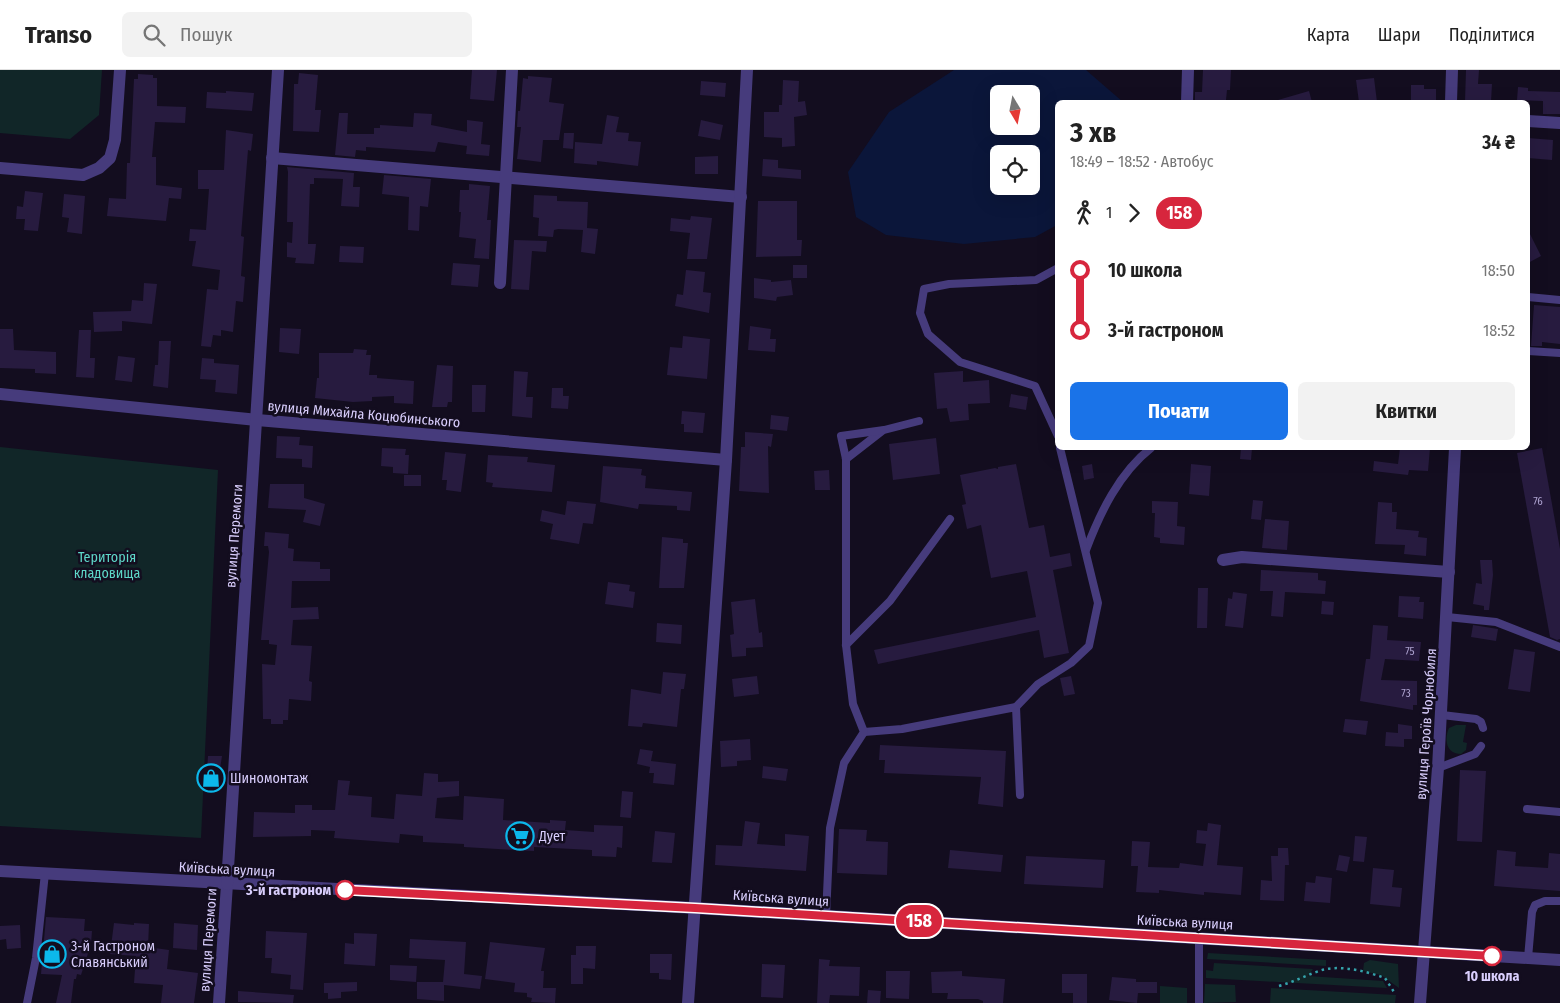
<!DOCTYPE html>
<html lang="uk">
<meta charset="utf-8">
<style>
:root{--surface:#fff;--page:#f2f2f2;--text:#222;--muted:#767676;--line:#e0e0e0;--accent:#1a73e8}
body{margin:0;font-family:"Fira Sans Condensed",sans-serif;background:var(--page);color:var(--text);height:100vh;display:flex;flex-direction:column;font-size:19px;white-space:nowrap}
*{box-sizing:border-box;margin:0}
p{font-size:16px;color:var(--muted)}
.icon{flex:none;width:28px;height:28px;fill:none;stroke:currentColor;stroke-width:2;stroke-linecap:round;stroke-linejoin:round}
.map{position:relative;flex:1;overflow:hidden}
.drawer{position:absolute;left:1055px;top:30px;width:475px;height:350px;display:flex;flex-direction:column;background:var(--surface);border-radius:8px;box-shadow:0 5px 20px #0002}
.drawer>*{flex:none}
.badge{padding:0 10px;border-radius:16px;font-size:18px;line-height:32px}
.needle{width:32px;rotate:170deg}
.tools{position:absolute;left:990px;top:15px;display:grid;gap:10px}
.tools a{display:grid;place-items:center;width:50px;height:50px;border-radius:8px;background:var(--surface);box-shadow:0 5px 20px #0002;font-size:25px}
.map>.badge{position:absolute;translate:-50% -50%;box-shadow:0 0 0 2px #fff}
.legs{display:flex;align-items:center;gap:8px;height:55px;padding:0 15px;font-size:16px}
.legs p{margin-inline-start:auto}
.headline{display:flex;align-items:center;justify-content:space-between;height:85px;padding:0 15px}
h1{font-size:28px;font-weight:700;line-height:38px}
.action{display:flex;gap:10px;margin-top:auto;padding:10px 15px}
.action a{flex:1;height:58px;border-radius:8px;background:var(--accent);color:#fff;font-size:20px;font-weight:700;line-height:58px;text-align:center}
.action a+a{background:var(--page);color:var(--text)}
ul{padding:0 15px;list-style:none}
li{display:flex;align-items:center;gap:18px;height:60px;font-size:19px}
li i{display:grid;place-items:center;width:8px;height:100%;margin:0 6px;background:currentColor}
li i::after{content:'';width:12px;height:12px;margin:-6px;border:4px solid;border-radius:50%;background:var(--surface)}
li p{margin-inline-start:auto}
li:first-child i{background:linear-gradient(#0000 50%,currentColor 0)}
li:last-child i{background:linear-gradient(currentColor 50%,#0000 0)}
header{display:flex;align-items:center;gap:30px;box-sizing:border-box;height:70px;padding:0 25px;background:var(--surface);border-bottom:1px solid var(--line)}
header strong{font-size:24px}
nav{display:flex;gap:28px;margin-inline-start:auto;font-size:18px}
.search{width:350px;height:45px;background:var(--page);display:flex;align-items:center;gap:12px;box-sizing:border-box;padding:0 18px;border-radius:8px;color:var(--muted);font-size:19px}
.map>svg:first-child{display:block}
.green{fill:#112628}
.water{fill:#0b163a;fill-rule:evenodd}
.building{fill:#271b3f}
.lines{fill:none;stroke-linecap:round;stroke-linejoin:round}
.path{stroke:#34a3ab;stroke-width:2.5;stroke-dasharray:2.5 4;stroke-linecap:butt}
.service{stroke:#463b7c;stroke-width:8}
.minor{stroke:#463b7c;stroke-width:12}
.tertiary{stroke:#463b7c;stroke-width:12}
.line-1-casing{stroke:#fff;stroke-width:11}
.line-1{stroke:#d7263d;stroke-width:8}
.stop-1-dot{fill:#fff;stroke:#d7263d;stroke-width:2.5}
.labels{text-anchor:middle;stroke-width:5;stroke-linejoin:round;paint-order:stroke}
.number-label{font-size:11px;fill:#aca1ce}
.street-label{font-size:14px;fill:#d9cefd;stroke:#130d1f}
.park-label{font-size:14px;fill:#5ed8c9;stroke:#130d1f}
.poi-label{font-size:14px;fill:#d9cefd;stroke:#130d1f;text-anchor:start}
.stop-label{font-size:14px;font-weight:bold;fill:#d9cefd;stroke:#130d1f;text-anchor:end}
</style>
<header>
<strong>Transo</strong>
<div class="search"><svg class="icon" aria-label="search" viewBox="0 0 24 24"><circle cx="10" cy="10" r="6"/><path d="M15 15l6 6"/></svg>Пошук</div>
<nav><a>Карта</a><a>Шари</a><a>Поділитися</a></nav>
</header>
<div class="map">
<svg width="1560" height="933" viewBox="0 0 1560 933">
<rect width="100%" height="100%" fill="#130d1f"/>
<g class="green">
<polygon points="0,0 102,0 99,45 70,69 0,63"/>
<polygon points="0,377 218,400 201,768 0,756"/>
<path d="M 1456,655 L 1466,655 L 1463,672 L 1467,673 L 1466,680 L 1461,684 C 1446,684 1444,669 1449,658 Z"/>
<polygon points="1208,883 1326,890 1326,896 1207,889"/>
<polygon points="1370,890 1398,894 1399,918 1381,905 1363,901 1364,893"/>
<polygon points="1214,893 1313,899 1308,906 1383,911 1387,918 1206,908 1206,900 1213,901"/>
<polygon points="1205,914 1235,915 1236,932 1204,933"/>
<polygon points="1160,916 1187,918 1187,933 1160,933"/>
<polygon points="1271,918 1396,925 1395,933 1270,933"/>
</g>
<path class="water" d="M 954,0 L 1086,0 L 1123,32 L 1058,32 L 1057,155 L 1035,167 L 964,174 L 886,165 L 856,147 L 848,102 L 889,42 ZM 999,24 L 1031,24 L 1031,56 L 999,56 ZM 999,84 L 1031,84 L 1031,116 L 999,116 Z"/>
<g class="building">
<polygon points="472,0 497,0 494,31 470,29"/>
<polygon points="1203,0 1231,0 1230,20 1227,20 1226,30 1195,32 1195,22 1202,22"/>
<polygon points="1466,0 1479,0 1478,14 1492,14 1491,32 1465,32"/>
<polygon points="299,3 318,5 315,40 321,40 319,62 293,61 294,14 298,14"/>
<polygon points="138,4 153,5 153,8 157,8 157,36 186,37 185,53 155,52 152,87 156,87 156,115 182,118 181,129 169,128 166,151 107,146 109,128 126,129 127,93 130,93 134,9 138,9"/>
<polygon points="528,6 552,8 549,32 564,34 559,70 543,70 541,92 517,89 521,57 517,57 518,41 520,41 523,8 528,9"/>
<polygon points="1374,8 1377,32 1359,32 1356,10"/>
<polygon points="783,10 799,11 798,32 805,31 807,45 794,47 795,76 782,77 782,68 764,67 764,42 779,42 779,35 782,35"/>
<polygon points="701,11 726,13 725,27 700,25"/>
<polygon points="1411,15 1424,15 1424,19 1436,19 1436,32 1411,32"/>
<polygon points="1518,17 1528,18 1528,21 1560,22 1560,44 1543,44 1543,31 1517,30"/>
<polygon points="226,21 254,23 252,41 206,38 207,22 226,23"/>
<polygon points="1309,21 1312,32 1279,32 1278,30"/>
<polygon points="339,43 348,43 347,64 374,64 374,58 380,58 380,55 413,57 414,43 432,44 431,55 467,62 467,50 483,52 481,74 490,75 489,86 466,84 467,76 438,72 435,82 366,77 366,81 356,80 355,87 335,85"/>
<polygon points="607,45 619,47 616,62 629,63 628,71 641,72 638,96 597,91 597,95 574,93 575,72 602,74"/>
<polygon points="701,50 723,55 720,70 698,66"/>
<polygon points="226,60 253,64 251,81 248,80 241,166 244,167 241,206 245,207 243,232 236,231 233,262 221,260 221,266 213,265 211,277 201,276 207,219 218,220 220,200 192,196 196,171 189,171 190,159 206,160 209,119 198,119 198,100 224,100"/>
<polygon points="564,63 574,63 573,79 563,78"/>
<polygon points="1528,68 1553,70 1552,90 1528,88"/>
<polygon points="718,86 718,104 695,104 695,87"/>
<polygon points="763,89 778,90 778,98 801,100 801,109 762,106"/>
<polygon points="287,97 354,103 353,117 360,117 359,137 341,136 343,109 314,108 314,114 310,114 308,174 316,174 314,194 295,193 296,188 287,187 287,172 292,173 293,152 287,152 288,102"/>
<polygon points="384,105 431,109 428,137 420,136 419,161 408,160 409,127 382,124"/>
<polygon points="469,114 490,116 487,150 491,150 489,189 474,188 476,169 459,167 461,142 459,142 460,120 469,120"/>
<polygon points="25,121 43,123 38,161 24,160 25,149 16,149 17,136 23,137"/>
<polygon points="64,124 85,126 82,164 67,162 69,148 62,147"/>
<polygon points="534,125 557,126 557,131 588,132 587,158 598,159 595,184 581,182 583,160 558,159 554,160 553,167 538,166 539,148 533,147"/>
<polygon points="758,131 797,131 797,170 802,170 801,186 756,187"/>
<polygon points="691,146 712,148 707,189 687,189 690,163 670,161 671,148 690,150"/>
<polygon points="1528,160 1541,186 1528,193"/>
<polygon points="514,170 547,171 546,182 532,181 529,220 511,219"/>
<polygon points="340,176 364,177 363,193 339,192"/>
<polygon points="453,193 480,195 478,217 451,215"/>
<rect x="793" y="195" width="14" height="13"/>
<polygon points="686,200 705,202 703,222 711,223 709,243 675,236 677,224 683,225"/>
<polygon points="754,208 771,210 771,212 791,210 793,225 777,227 776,231 754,228"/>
<polygon points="144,213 157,214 152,254 122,251 122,261 94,262 93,242 131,241 132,230 143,231"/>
<polygon points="1534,235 1560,237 1560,274 1542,272 1542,276 1531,276"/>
<polygon points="750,256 771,259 770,269 776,269 775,282 748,280"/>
<polygon points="280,258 301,259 299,284 279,282"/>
<polygon points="0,259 13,259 14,280 56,282 56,304 35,303 35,299 0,298"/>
<polygon points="79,260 91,260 90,288 95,288 94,308 76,307"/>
<polygon points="683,266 710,269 707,309 667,305 670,277 682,278"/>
<polygon points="159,271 171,271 168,318 153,316 155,295 158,295"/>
<polygon points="354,279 367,280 366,285 371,285 369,305 377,305 377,308 414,311 413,334 394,333 394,326 372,327 372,331 353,332 315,328 317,308 319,308 319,283 353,283"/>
<polygon points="118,286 135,288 132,312 115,310"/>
<polygon points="202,288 214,289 214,293 239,295 237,324 215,322 216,310 200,309"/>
<polygon points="437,295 453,296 452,332 448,332 447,337 432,337"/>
<polygon points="514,301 528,302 526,327 533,327 532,348 512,346"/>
<polygon points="963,301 963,312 989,310 990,333 968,334 969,350 950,352 947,338 937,339 934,303"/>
<polygon points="472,315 486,315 485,342 472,342"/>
<polygon points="552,318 563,318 563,326 569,326 568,339 551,338"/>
<polygon points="1011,324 1028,327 1026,340 1009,337"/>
<polygon points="682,341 705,343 703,363 684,362 684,354 681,354"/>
<polygon points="771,345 789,347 787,361 770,359"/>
<polygon points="745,362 773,364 771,377 768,376 769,423 739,421 741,377 745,377"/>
<polygon points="277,366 300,367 299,375 313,376 312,398 302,397 302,389 276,388"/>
<polygon points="936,368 940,404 893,410 889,374"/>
<polygon points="382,378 406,379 405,385 409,385 408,404 393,403 393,397 381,396"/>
<polygon points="1241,378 1252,378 1251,390 1240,389"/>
<polygon points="1400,378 1430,378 1428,401 1409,400 1408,405 1373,401 1374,391 1398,394"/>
<polygon points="1542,378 1560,479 1560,569 1557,570 1550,567 1517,383"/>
<polygon points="445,382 466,384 461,422 446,420 447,410 442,410"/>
<polygon points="488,385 528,387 527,392 555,395 552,422 492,417 493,413 486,412"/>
<polygon points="1016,394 1029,458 1044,455 1050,487 1070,483 1072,496 1053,500 1069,583 1044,588 1039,560 878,594 874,580 1036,547 1027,501 991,508 981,455 967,459 962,435 966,434 960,405 995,398 998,399 998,397"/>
<polygon points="1092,394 1094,408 1084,410 1082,396"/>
<polygon points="1191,394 1211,396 1209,426 1189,424"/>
<polygon points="603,396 642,399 641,405 646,406 645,418 692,422 690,441 677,440 677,436 639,434 638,439 600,432"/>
<polygon points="829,400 830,420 815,420 814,401"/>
<rect x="404" y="405" width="17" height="11"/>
<polygon points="270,414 304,414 304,428 325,434 320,456 303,452 306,440 268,438"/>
<polygon points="1253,430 1263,431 1261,450 1251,449"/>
<polygon points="567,431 596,434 593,454 583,453 579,474 550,469 553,454 540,451 542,440 565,445"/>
<polygon points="1152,431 1178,432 1177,456 1185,457 1184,475 1160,473 1160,468 1154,467 1155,443 1152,443"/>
<polygon points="1378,432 1392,433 1392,442 1397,442 1396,459 1419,461 1418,467 1427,468 1426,486 1404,484 1405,475 1375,474"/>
<polygon points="1265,449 1289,451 1287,480 1262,478"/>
<polygon points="265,462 289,464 288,478 294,479 293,491 320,492 320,499 330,499 330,511 292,511 291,538 318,537 319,549 293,550 291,575 312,576 309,611 312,612 311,631 289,629 288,650 283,650 283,654 271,654 271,649 263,649 262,594 275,595 277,575 269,574 269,570 261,570 269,482 268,476 264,476"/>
<polygon points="662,467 683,469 683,473 688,473 684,518 659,518"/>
<polygon points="1480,490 1492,490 1493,505 1489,540 1484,540 1484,536 1473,534 1476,513 1482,514"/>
<polygon points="1261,500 1318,503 1318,510 1326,511 1325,524 1285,522 1283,547 1271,546 1273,521 1260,521"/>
<polygon points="608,512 630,515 629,521 635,522 633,538 605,534"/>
<polygon points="1198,518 1208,518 1207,558 1197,558"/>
<polygon points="1233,522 1247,524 1243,558 1225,556 1228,528 1232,529"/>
<polygon points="1399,526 1420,527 1419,532 1424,532 1423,549 1398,547"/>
<polygon points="755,529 759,563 762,562 763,577 746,578 746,586 732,587 730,565 734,564 731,532"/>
<polygon points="1322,531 1334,532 1333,545 1321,544"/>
<polygon points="657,553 682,555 681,574 656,572"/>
<polygon points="1373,555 1388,556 1387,570 1421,572 1419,591 1385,589 1381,610 1417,611 1417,635 1413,635 1413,640 1360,631 1366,589 1370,589"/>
<polygon points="1473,555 1498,559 1496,571 1471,567"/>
<polygon points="1514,579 1535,582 1530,622 1508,619"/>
<polygon points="663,602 686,604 684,619 681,619 677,657 643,653 642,657 628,656 631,619 661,624"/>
<polygon points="757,606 759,624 734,627 732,609"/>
<polygon points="1071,606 1075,624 1064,626 1060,608"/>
<polygon points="1345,649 1368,651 1366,665 1343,662"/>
<polygon points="1398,654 1412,656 1412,669 1404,669 1404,677 1385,676 1386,662 1398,663"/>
<polygon points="750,669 751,690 737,691 737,696 721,697 720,671"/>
<polygon points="880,675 1006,681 1003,737 978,734 981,707 884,703 885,690 879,690"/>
<polygon points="640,679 653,681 651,691 676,694 674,715 653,713 654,703 649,703 650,697 637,694"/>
<polygon points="208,686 222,686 217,718 206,717"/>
<polygon points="763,696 788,699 786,711 762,708"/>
<polygon points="1460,700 1486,701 1482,772 1457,771"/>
<polygon points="424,703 438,704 438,712 459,711 459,726 437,728 435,748 463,750 464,726 504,729 503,750 550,753 550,750 566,751 565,760 594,762 594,755 623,756 622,778 617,777 616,787 592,786 592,780 534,777 534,781 464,777 464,774 423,772 423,766 400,764 399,773 334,768 335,761 311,760 311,766 253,767 254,742 295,743 295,735 312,735 312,740 335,740 338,710 350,711 348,725 372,727 371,747 394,749 396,724 422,726"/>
<polygon points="622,721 633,722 631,748 620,747"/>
<polygon points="745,751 760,753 757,774 785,776 785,764 809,766 806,801 715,795 716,775 742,776"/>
<polygon points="1208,753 1221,755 1217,795 1243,797 1241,825 1204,822 1204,825 1159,820 1159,823 1136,822 1138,796 1131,796 1132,771 1150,772 1148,797 1179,798 1180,793 1203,796 1206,774 1196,773 1197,760 1207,761"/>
<polygon points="839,759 867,760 866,771 888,772 887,805 837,803"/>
<polygon points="655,761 675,763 672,793 652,792"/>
<polygon points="1355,766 1367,767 1364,792 1353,791"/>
<polygon points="1278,778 1288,778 1289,795 1285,795 1284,831 1260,830 1261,810 1272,811 1271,786 1278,786"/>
<polygon points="950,780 1003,785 1001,802 948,798"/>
<polygon points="1497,780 1516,782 1515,796 1548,798 1549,783 1560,784 1560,821 1494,816"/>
<polygon points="1339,785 1350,787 1347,802 1336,800"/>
<polygon points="1026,786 1105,790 1103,818 1024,814"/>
<polygon points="1373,798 1394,800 1392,817 1402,818 1400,837 1370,834"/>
<polygon points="1316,806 1332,808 1330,833 1304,831 1306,812 1315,813"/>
<polygon points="46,847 85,849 84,861 92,861 91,874 81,905 77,904 76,909 74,909 71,933 56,933 62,905 41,904"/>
<polygon points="114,853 134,855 134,853 149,854 148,877 169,880 167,899 198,903 194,933 161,933 163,915 134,913 136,886 110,884"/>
<polygon points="174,853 198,855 197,880 173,878"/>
<polygon points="20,855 21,878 7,879 6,869 0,870 0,856"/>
<polygon points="266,861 307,863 303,920 290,919 291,905 271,903 272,888 265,888"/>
<polygon points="354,863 377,864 375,896 344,894 345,873 354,874"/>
<polygon points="410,869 466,872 464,904 482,906 480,919 444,915 444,931 417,929 417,912 443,912 445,890 409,888"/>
<polygon points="490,872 545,878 541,901 544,901 543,918 556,918 555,933 531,932 532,928 527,927 527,923 514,922 515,913 485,909"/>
<polygon points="576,876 596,876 595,899 583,898 583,914 571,914 571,885 576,885"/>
<polygon points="650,884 672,884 671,910 659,909 659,903 650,903"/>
<polygon points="819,889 830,890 829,896 860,897 859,926 830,925 829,933 817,933"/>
<polygon points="762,894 785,895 783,928 761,927"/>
<polygon points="390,895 417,896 416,912 390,910"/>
<polygon points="886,901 910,901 909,929 886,928"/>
<polygon points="962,901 962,906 1005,909 1003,933 983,933 983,931 978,929 947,929 948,923 932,923 931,902"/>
<polygon points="1062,904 1087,904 1087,933 1073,933 1073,923 1062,923"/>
<polygon points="1112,907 1136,909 1136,912 1157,912 1157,923 1138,923 1137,933 1109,930"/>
<polygon points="357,912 357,921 341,922 341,928 328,929 328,923 324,923 324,913"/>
<polygon points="868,920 881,921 880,933 867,933"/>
<polygon points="238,921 294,925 293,933 238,932"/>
</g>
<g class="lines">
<path class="path" d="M 1279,916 C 1293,912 1305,906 1319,901 C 1339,894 1365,901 1385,908 L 1394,922"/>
<g class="service">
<polyline points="1058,198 1036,210 949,214 924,219 920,243 928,264 960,292 1035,316 1058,366"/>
<polyline points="1528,227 1560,230"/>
<polyline points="1528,281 1560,283"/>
<polyline points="846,389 882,361"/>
<path d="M 1086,480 C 1100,443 1119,403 1151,378"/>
<polyline points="1447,547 1496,552 1560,577"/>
<polyline points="846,575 890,531 950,449"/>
<polyline points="1016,637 1038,614 1071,593 1089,576 1098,533 1060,378"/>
<polyline points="1442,645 1476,649 1481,652 1483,658"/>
<polyline points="864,662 902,659 1016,637 1020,725"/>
<polyline points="1438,698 1475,684 1481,676"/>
<polyline points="1527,739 1560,742"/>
<polyline points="826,846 830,758 844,693 864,662 853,634 846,575 846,389 841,366 884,360 919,351"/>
<polyline points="1199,868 1199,933"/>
<polyline points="1528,888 1532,842 1535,835 1545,831 1560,831"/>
<polyline points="27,933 36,888 45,803"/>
</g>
<g class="minor">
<polyline points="1187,32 1188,0"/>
<polyline points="1451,32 1452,0"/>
<polyline points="1528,51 1560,53"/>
<polyline points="272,88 741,127"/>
<polyline points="0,98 83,105 99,98 110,88 115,70 120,0"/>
<polyline points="500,213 512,0"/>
<polyline points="0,324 257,350 726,390"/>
<polyline points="1223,490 1242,487 1449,502"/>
<polyline points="219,933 227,814"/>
<polyline points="688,933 726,390 747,0"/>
<polyline points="1420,933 1438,698 1455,378"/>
</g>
<g class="tertiary">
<polyline points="0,801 695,838 1560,890"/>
<polyline points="227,814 278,0"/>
</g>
</g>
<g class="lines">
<g class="line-1-casing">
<polyline id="line-1" points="345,820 695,838 1492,886"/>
</g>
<use href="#line-1" class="line-1"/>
</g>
<defs>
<g id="shop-ring" transform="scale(1.4375)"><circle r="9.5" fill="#130d1f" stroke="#0cb8eb" stroke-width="1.5"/><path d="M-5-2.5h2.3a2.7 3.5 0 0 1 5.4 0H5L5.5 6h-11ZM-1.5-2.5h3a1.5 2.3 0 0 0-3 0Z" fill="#0cb8eb"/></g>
<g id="supermarket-ring" transform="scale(1.4375)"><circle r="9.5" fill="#130d1f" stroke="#0cb8eb" stroke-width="1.5"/><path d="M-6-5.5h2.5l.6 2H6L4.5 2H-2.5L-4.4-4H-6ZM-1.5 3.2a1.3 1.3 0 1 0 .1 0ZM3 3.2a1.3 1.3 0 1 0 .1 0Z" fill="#0cb8eb"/></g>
</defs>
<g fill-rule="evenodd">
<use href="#shop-ring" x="211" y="708"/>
<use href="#supermarket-ring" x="520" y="766"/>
<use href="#shop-ring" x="52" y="884"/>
</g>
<g class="stop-1-dot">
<circle cx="345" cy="820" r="9"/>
<circle cx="1492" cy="886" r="9"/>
</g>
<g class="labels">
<g class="number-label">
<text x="1538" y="435">76</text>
<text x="1410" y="585">75</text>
<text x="1406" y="627">73</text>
</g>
<g class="street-label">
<text transform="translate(364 344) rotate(5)" y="5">вулиця Михайла Коцюбинського</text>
<text transform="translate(234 466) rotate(-86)" y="5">вулиця Перемоги</text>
<text transform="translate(1426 654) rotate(-86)" y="5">вулиця Героїв Чорнобиля</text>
<text transform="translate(227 799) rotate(3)" y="5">Київська вулиця</text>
<text transform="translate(781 828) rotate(4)" y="5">Київська вулиця</text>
<text transform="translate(1185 852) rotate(3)" y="5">Київська вулиця</text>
<text transform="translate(208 870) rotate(-86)" y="5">вулиця Перемоги</text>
</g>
<g class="park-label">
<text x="107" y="492">Територія<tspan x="107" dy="16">кладовища</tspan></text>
</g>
<g class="poi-label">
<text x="230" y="713">Шиномонтаж</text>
<text x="539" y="771">Дует</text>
<text x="71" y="881">3-й Гастроном<tspan x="71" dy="16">Славянський</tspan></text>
</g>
<g class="stop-label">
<text x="331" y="825">3-й гастроном</text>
<text x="1492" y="911" text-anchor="middle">10 школа</text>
</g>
</g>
</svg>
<div class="tools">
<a><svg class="needle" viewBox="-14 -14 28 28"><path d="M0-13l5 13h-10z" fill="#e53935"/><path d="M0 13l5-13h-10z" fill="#767676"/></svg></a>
<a><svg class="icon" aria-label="locate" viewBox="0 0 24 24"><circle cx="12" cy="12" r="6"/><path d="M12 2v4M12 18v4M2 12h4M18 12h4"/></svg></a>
</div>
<b class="badge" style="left:919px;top:851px;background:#d7263d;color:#fff">158</b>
<section class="drawer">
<div class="headline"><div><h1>3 хв</h1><p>18:49 – 18:52 · Автобус</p></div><b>34 ₴</b></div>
<div class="legs"><svg class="icon" aria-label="walk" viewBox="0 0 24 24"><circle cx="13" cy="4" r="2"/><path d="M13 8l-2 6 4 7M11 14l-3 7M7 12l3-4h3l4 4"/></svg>1<svg class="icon" aria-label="forward" viewBox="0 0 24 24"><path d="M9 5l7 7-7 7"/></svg><b class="badge" style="background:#d7263d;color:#fff">158</b></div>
<ul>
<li><i style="color:#d7263d"></i><b>10 школа</b><p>18:50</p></li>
<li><i style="color:#d7263d"></i><b>3-й гастроном</b><p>18:52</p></li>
</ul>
<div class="action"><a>Почати</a><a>Квитки</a></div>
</section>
</div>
